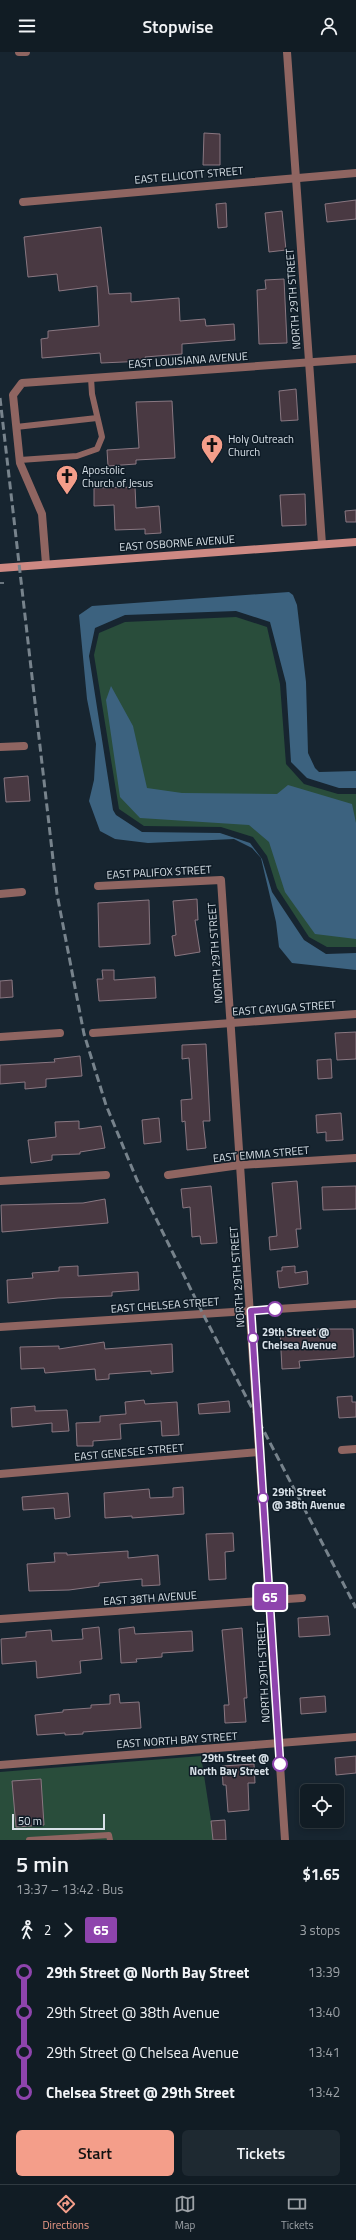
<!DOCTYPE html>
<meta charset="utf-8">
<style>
:root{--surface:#111c24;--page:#1e2931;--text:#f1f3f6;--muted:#9ca1a6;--line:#303a41;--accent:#f49e8a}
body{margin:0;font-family:"Titillium Web",sans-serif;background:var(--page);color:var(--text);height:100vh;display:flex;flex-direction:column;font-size:15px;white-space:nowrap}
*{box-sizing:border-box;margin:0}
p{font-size:13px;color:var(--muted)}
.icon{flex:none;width:22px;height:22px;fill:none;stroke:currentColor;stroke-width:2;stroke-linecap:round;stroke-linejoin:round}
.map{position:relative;height:1788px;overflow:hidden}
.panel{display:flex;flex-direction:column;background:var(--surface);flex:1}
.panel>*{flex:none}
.badge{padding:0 8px;border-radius:3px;font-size:14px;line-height:26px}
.buttons{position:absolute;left:300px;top:1732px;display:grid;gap:8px}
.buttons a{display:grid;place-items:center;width:44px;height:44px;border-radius:6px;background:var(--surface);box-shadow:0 2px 6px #0003,0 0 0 1px var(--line);font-size:20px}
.scale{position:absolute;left:12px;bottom:10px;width:93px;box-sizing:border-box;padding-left:4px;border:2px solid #d7e0e7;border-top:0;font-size:11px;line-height:14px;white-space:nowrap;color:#d7e0e7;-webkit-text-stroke:3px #0e1b26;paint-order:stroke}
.map>.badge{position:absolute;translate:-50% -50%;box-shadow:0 0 0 2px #fff}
.legs{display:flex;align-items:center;gap:6px;height:44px;padding:0 16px;font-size:13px}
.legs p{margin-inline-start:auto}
.summary{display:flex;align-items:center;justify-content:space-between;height:68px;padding:0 16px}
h1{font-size:22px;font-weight:600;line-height:30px}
.action{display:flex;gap:8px;margin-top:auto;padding:8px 16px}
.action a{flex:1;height:46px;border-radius:6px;background:var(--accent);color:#111;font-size:16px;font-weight:600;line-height:46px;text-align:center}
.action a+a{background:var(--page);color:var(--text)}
ul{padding:0 16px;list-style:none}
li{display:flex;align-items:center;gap:14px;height:40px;font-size:15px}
li i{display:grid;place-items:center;width:6px;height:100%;margin:0 5px;background:currentColor}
li i::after{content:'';width:10px;height:10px;margin:-5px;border:3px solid;border-radius:50%;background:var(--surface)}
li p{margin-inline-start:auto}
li:first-child i{background:linear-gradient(#0000 50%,currentColor 0)}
li:last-child i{background:linear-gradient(currentColor 50%,#0000 0)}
header{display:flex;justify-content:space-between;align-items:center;height:52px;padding:0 16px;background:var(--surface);font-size:18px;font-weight:600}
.tab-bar{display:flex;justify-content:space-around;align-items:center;height:56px;border-top:1px solid var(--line);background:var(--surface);font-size:11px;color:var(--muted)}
.tab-bar a{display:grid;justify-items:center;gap:2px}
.tab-bar .current{color:var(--accent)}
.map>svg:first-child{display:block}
.green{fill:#294d3b}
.water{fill:#3c627f}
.building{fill:#493942;stroke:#897781}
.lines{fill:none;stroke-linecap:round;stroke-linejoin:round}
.path{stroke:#6b7780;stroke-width:2;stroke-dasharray:4 2;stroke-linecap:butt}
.lane{stroke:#8f6561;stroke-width:6}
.street{stroke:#8f6561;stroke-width:8}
.secondary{stroke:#cd8983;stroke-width:8}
.rail{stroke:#77838c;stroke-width:3;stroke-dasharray:8 4;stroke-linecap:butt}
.line-1-casing{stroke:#fff;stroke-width:9}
.line-1{stroke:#8e44ad;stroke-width:6}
.stop-1-dot{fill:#fff;stroke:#8e44ad;stroke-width:2}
.labels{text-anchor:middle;stroke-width:3;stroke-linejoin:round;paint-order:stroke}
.street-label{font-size:11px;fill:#d7e0e7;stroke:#0e1b26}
.poi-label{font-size:11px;fill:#d7e0e7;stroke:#0e1b26;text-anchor:start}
.stop-label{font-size:11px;font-weight:bold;fill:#d7e0e7;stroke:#0e1b26;text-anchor:start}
</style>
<header><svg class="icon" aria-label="menu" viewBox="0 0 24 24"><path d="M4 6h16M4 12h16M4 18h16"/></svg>Stopwise<svg class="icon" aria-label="person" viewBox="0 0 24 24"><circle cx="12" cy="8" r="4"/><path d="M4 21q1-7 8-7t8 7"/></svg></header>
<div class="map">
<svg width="356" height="1788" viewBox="0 0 356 1788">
<rect width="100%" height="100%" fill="#172530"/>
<g class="green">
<polygon points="236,565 267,575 280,632 286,712 304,732 338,742 356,742 356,895 327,895 309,885 277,836 267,804 253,785 221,775 144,774 119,757 94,603 99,581 125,570"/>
<polygon points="201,1704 214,1788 0,1788 0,1720"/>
</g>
<g class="water">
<polygon points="289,540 293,543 297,553 306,630 308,701 315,716 319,720 356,719 356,736 339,736 307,726 291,710 286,631 270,570 236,559 125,563 95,576 89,604 113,758 116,763 142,780 220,781 250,791 262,807 272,840 304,888 326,902 356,901 356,918 292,911 279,895 276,870 261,806 252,796 234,787 148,791 115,787 100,779 89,749 94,728 96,692 87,647 79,563 92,554"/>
<polygon points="111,634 133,674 147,736 182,741 277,742 288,733 352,752 356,771 356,887 315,882 285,840 269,790 249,773 140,766 120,745 106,648"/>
</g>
<g class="building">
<polygon points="204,81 220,82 220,113 203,113"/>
<polygon points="356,148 356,167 327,170 325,152"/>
<polygon points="226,151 227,175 218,176 216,152"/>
<polygon points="282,159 286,198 269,200 265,161"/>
<polygon points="101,175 109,242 131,241 131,250 179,246 180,269 205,267 206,274 234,272 235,288 182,292 182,302 145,305 146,309 101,311 100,301 42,306 41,287 48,286 48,279 99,274 97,234 59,239 57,222 28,225 24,185"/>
<polygon points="284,227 287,291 259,292 257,238 266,237 265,228"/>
<polygon points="296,337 298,368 281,369 279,339"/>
<polygon points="172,349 175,406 136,408 136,412 108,414 107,398 139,396 136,350"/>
<polygon points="135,435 136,456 159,454 161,481 145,482 145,477 115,478 114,453 94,454 94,436"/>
<polygon points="305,442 306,473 282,474 280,443"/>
<polygon points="356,458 356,470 346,470 345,459"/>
<polygon points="28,724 30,749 6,750 4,726"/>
<polygon points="197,847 198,868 195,868 200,900 175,904 172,884 176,883 173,849"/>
<polygon points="149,848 150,892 99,895 98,851"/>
<polygon points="102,918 114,918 114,928 155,925 156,946 99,949 97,927 103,927"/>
<polygon points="12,928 13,945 0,946 0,929"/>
<polygon points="356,980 356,1007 337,1008 335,981"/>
<polygon points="206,992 210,1069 203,1069 206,1096 187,1098 185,1069 182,1070 181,1048 192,1047 189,1006 182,1007 182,993"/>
<polygon points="80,1004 82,1024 46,1027 46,1035 25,1037 25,1030 0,1032 0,1013 55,1010 54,1007"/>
<polygon points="331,1007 332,1026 318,1027 317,1008"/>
<polygon points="341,1061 343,1088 326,1089 326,1080 317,1081 316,1063"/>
<polygon points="159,1066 161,1090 144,1092 142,1068"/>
<polygon points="79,1069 79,1077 101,1074 105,1096 80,1100 80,1102 52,1103 52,1108 31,1111 28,1088 56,1085 55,1070"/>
<polygon points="297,1129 301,1177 296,1177 298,1195 270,1198 269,1185 277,1184 272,1131"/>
<polygon points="211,1134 217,1191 201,1192 200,1184 192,1185 190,1155 183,1156 181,1137"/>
<polygon points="356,1134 356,1157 323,1158 322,1135"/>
<polygon points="105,1147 108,1171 2,1180 1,1153 83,1151"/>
<polygon points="78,1214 78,1224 138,1220 139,1238 112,1240 112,1244 58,1246 8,1251 7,1228 33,1226 32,1221 59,1219 59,1215"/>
<polygon points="295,1214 295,1221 307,1219 308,1232 279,1236 277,1219 282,1219 282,1215"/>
<polygon points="321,1277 353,1277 354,1305 299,1309 300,1316 282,1317 280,1280"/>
<polygon points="104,1290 105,1297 172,1292 173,1320 151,1322 151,1319 109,1322 109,1327 96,1328 95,1317 45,1321 44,1316 21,1317 20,1295 59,1294 59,1297"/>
<polygon points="352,1344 352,1350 356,1350 356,1365 339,1366 337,1345"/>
<polygon points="144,1348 145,1352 177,1350 179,1383 162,1384 161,1369 120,1372 121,1387 93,1389 93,1394 77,1394 76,1371 100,1370 100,1364 126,1362 125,1350"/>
<polygon points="229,1349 230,1360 199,1362 198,1352"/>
<polygon points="35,1354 35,1359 67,1358 69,1379 52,1380 52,1371 12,1375 11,1356"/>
<polygon points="183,1435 184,1462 132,1466 132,1464 105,1466 104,1441 149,1437 150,1446 173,1445 173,1436"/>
<polygon points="68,1441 70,1465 55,1467 54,1456 23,1458 22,1445"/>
<polygon points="233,1481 234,1499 225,1500 226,1527 209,1528 206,1482"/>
<polygon points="128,1499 128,1506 158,1503 160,1533 142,1534 142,1527 99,1531 99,1534 69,1538 29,1539 27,1512 55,1510 54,1501 67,1501 67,1503"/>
<polygon points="328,1564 330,1583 299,1585 298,1566"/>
<polygon points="99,1575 102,1607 80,1609 81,1621 37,1626 36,1609 2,1612 1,1587 26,1585 26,1580 51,1578 52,1589 83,1587 82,1577"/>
<polygon points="134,1575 135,1582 192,1579 193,1599 162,1601 162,1605 136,1607 137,1610 121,1611 119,1577"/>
<polygon points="242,1576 247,1646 244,1646 246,1670 225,1671 224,1653 229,1653 222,1578"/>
<polygon points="119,1642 120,1651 139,1650 141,1676 83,1680 83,1682 65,1683 65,1681 37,1683 35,1663 63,1660 63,1658 91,1656 91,1653 110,1652 110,1643"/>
<polygon points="325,1644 326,1660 301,1662 300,1646"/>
<polygon points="356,1704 356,1721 336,1723 335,1706"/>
<polygon points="254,1712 255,1731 248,1731 249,1758 228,1760 226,1733 223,1733 222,1714"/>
<polygon points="41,1727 44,1773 16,1775 12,1729"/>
<polygon points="225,1768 226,1788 213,1788 211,1769"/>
</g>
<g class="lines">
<polyline class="path" points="0,531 4,531"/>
<g class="lane">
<polyline points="16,375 97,366"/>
<polyline points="20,408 77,404 97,397 102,385 92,342 91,326"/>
<polyline points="29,1788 109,1783 110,1788"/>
</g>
<g class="street">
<polyline points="19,0 26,0"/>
<polyline points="287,0 322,492"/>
<polyline points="23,150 356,121"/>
<polyline points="46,512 42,462 20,411 13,343 22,331 356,307"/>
<polyline points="0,695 24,694"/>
<polyline points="98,834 221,828 285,1788"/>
<polyline points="0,842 22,840"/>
<polyline points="93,981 356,962"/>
<polyline points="0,985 60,981"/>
<polyline points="168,1123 240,1113 356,1106"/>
<polyline points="0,1129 106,1123"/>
<polyline points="0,1275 356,1252"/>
<polyline points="342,1398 356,1397"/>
<polyline points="0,1422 259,1400"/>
<polyline points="0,1567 302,1546"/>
<polyline points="0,1713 356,1685"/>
</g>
<polyline class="secondary" points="0,516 356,490"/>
<polyline class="rail" points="0,346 57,842 84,982 106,1053 137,1128 203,1262 356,1556"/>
</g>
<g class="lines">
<g class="line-1-casing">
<polyline id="line-1" points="275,1257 251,1259 280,1712"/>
</g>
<use href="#line-1" class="line-1"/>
</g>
<defs>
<g id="church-pin" transform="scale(1.15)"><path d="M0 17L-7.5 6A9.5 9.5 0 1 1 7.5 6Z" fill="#f49e8a" stroke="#0e1b26"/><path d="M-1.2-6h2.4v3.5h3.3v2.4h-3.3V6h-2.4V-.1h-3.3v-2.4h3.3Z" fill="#111"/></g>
</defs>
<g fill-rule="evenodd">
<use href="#church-pin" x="212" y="393"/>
<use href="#church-pin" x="67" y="424"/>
</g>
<g class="stop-1-dot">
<circle cx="275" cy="1257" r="7"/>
<circle cx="253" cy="1286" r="5"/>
<circle cx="263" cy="1446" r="5"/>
<circle cx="280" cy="1712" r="7"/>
</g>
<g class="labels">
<g class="street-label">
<text transform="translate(189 123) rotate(-5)" y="4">EAST ELLICOTT STREET</text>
<text transform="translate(293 247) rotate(-94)" y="4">NORTH 29TH STREET</text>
<text transform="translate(188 308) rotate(-4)" y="4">EAST LOUISIANA AVENUE</text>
<text transform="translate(177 491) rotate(-4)" y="4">EAST OSBORNE AVENUE</text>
<text transform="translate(159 820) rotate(-3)" y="4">EAST PALIFOX STREET</text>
<text transform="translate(215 901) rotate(-94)" y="4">NORTH 29TH STREET</text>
<text transform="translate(284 956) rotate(-4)" y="4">EAST CAYUGA STREET</text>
<text transform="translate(261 1102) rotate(-5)" y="4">EAST EMMA STREET</text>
<text transform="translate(237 1225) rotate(-94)" y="4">NORTH 29TH STREET</text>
<text transform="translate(165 1253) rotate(-4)" y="4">EAST CHELSEA STREET</text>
<text transform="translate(129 1400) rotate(-5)" y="4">EAST GENESEE STREET</text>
<text transform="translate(150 1546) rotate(-4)" y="4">EAST 38TH AVENUE</text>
<text transform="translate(263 1620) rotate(-93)" y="4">NORTH 29TH STREET</text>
<text transform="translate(177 1688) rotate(-4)" y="4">EAST NORTH BAY STREET</text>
</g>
<g class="poi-label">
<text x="228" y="391">Holy Outreach<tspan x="228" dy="13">Church</tspan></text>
<text x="82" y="422">Apostolic<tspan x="82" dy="13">Church of Jesus</tspan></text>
</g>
<g class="stop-label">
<text x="262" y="1284">29th Street @<tspan x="262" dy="13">Chelsea Avenue</tspan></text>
<text x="272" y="1444">29th Street<tspan x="272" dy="13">@ 38th Avenue</tspan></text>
<text x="269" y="1710" text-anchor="end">29th Street @<tspan x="269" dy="13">North Bay Street</tspan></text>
</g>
</g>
</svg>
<div class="buttons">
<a><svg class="icon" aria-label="locate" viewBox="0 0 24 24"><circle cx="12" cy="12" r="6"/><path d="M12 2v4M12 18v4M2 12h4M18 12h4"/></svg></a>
</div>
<div class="scale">50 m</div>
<b class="badge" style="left:270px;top:1545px;background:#8e44ad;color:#fff">65</b>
</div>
<section class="panel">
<div class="summary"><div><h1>5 min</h1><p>13:37 – 13:42 · Bus</p></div><b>$1.65</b></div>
<div class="legs"><svg class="icon" aria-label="walk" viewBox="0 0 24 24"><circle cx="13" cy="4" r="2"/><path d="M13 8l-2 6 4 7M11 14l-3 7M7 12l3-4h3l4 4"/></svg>2<svg class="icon" aria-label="forward" viewBox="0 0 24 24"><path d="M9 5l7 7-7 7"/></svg><b class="badge" style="background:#8e44ad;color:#fff">65</b><p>3 stops</p></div>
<ul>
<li><i style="color:#8e44ad"></i><b>29th Street @ North Bay Street</b><p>13:39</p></li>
<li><i style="color:#8e44ad"></i><span>29th Street @ 38th Avenue</span><p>13:40</p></li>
<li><i style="color:#8e44ad"></i><span>29th Street @ Chelsea Avenue</span><p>13:41</p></li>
<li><i style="color:#8e44ad"></i><b>Chelsea Street @ 29th Street</b><p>13:42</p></li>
</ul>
<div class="action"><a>Start</a><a>Tickets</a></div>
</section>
<nav class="tab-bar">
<a class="current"><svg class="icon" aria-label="directions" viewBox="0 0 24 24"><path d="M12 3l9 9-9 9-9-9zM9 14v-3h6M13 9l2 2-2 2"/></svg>Directions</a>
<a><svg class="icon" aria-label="map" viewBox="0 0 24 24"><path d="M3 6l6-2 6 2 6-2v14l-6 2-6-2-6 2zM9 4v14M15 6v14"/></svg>Map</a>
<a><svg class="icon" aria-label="tickets" viewBox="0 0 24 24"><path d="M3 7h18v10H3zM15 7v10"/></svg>Tickets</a>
</nav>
